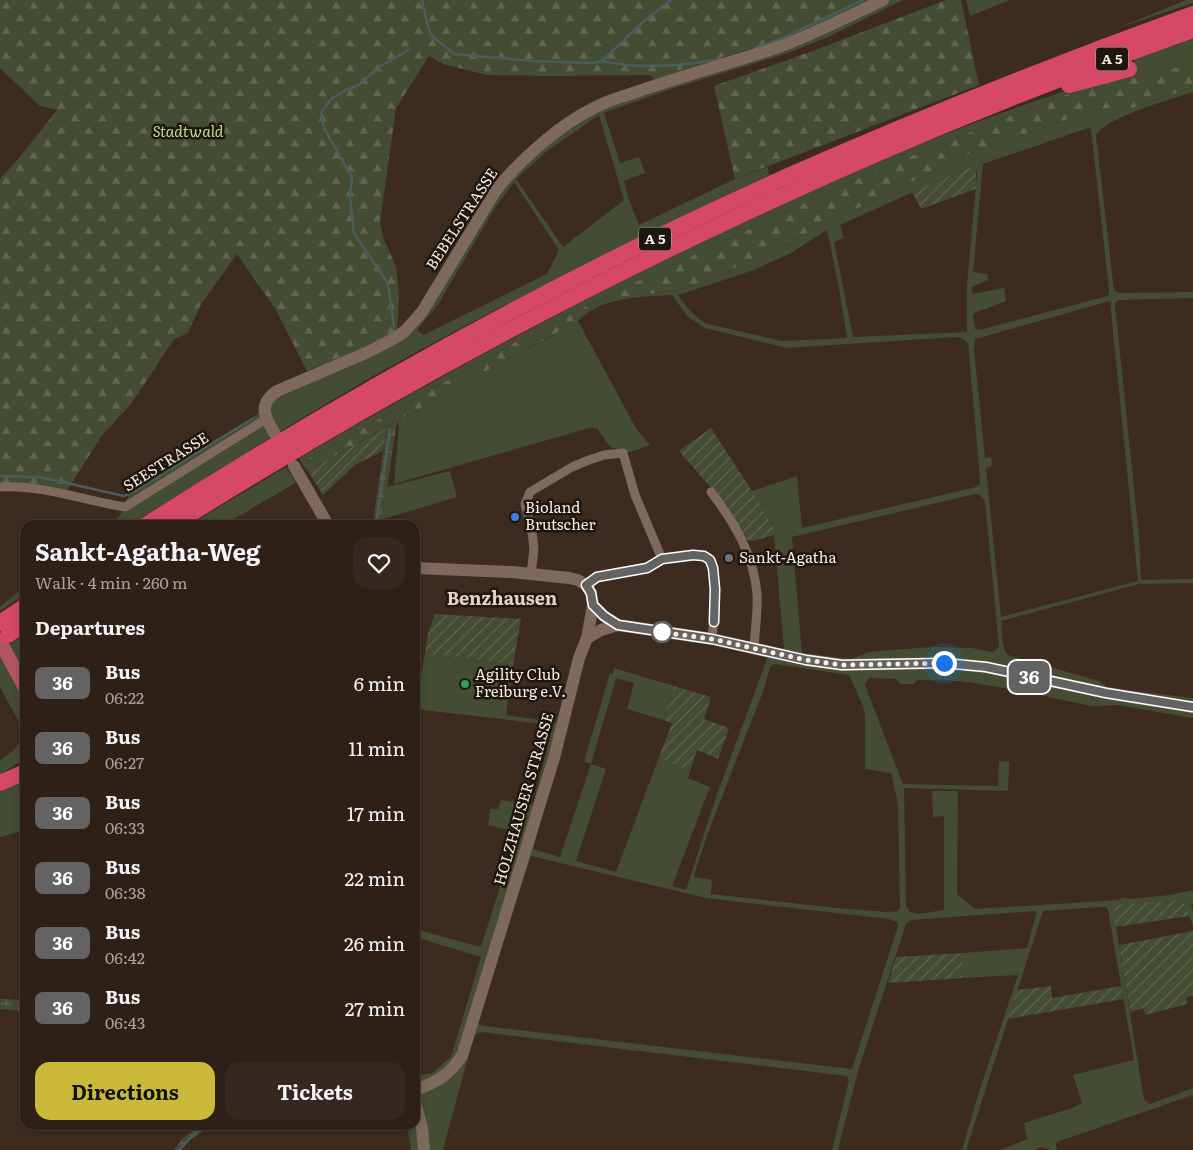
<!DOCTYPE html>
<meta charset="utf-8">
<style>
:root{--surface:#2e2017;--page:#362820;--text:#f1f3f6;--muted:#a7a3a1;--line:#493e36;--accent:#cbba39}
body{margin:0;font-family:Literata,serif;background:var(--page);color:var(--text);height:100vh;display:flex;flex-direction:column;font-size:19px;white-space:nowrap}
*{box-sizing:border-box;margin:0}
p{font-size:16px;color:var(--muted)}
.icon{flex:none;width:28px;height:28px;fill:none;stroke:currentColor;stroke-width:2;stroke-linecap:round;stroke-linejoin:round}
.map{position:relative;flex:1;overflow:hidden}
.panel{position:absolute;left:20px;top:520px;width:400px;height:610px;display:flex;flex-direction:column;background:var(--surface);border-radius:15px;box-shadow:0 2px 8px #0003,0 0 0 1px var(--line)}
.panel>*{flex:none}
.badge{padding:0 10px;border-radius:8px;font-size:18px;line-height:32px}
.you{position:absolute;width:25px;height:25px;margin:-12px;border:4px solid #fff;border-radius:50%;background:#1a73e8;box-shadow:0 0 0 8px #1a73e833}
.map>.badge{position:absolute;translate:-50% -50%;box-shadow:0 0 0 2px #fff}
h2{padding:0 15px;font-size:19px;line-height:45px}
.round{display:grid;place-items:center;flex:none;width:52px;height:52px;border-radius:15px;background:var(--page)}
.summary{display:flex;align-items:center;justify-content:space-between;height:85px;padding:0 15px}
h1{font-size:24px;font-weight:700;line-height:38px}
.primary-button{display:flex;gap:10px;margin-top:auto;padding:10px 15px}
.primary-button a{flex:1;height:58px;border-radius:15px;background:var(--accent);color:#111;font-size:20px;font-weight:700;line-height:58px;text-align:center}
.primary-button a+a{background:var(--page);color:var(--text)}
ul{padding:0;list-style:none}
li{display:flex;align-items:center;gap:15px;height:65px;padding:0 15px}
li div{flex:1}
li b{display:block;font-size:19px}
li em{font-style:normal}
li .badge{min-width:55px;font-weight:700;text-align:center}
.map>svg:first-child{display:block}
.green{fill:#444c31;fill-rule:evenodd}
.forest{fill:url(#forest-firs)}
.wetland{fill:url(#wetland-marsh)}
.garden{fill:url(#garden-furrows)}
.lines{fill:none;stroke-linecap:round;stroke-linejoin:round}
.stream{stroke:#4a5d5e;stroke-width:2.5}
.street{stroke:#7e695c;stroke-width:9}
.secondary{stroke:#7e695c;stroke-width:12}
.primary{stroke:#b25562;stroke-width:14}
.highway{stroke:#d54866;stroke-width:16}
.line-casing{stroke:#fff;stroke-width:11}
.line{stroke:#646363;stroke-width:8}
.walk{stroke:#f8ece4;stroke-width:5;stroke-dasharray:0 9}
.shop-dot{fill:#3f7fe0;stroke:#1e1610;stroke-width:2}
.worship-dot{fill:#6b7280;stroke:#1e1610;stroke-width:2}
.stop-dot{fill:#fff;stroke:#646363;stroke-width:2.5}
.leisure-dot{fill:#2e9e5b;stroke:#1e1610;stroke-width:2}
.labels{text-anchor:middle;stroke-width:5;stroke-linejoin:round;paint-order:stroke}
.shield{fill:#1e1610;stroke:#b7aca4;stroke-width:1}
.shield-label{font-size:14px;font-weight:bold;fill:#f8ece4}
.park-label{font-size:15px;font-style:italic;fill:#c4db91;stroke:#1e1610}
.street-label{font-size:15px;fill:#f8ece4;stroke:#1e1610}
.poi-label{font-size:15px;fill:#f8ece4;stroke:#1e1610;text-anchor:start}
.quarter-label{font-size:18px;font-weight:bold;fill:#e8d0c1;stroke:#1e1610}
</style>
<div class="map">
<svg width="1193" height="1150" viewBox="0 0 1193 1150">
<defs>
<pattern id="forest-firs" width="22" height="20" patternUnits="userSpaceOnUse" patternTransform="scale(1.25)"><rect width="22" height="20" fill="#444c31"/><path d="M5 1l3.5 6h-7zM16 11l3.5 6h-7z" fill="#60664f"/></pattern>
<pattern id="wetland-marsh" width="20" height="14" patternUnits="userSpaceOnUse" patternTransform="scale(1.25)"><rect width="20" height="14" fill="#444c31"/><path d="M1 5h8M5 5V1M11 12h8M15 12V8" fill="none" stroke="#60664f"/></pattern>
<pattern id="garden-furrows" width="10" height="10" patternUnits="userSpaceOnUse" patternTransform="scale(1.25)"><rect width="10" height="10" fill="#444c31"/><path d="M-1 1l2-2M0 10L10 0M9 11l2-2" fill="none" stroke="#60664f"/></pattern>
</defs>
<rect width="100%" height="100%" fill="#3d2b1f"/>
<g class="green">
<path d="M 863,0 L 903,0 L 828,37 L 788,53 L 668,90 L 604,113 L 620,163 L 639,157 L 645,173 L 624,181 L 628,197 L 639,225 L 735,179 L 768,167 L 769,175 C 651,231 533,289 418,351 C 320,405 225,466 130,525 L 110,525 C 122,516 125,507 129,493 L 258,414 L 261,405 L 397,331 L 409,319 L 424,300 L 489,191 L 520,156 L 654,80 L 651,75 L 679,70 L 777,41 ZM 599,115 L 624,200 L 563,247 L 516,179 L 547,151 ZM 514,182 L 559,250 L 547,274 L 423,335 L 417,330 L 437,306 L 495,208 Z"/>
<polygon points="966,0 1010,0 970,16"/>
<polygon points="1186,0 1193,0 1193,3 1118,28"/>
<path d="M 1193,39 L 1193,64 L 1095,85 L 1040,104 L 876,170 L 651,275 L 535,331 L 301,463 L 299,458 C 460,364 624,276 793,199 C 903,150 1014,103 1130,72 L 1135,59 Z"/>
<path d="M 1193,87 L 1193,92 C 1170,100 1108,116 1096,135 L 1114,290 L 1118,293 L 1193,292 L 1193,298 L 1118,300 L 1115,304 L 1139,537 L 1141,580 L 1193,579 L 1193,583 L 1139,584 L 1001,621 C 1002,631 1001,647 1008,655 L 1099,681 L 1108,688 L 1193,698 L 1193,718 L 1118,705 L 1091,706 L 1011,689 L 960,681 L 917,680 L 914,684 L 900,684 L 896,679 L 870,678 L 867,681 L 865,685 L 903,784 L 998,786 L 999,761 L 1009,762 L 1008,791 L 904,788 L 906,906 L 910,912 L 918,914 L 944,910 L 944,816 L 933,817 L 932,791 L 958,791 L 957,894 L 975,909 L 1119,900 L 1122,897 L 1129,899 L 1170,895 L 1193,890 L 1193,904 L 1191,905 L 1193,912 L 1193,925 L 1182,900 L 1113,909 L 1144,1100 L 1150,1104 L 1193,1088 L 1193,1095 L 1057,1142 L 1056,1145 L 1057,1150 L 1050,1150 L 1042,1147 L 1034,1150 L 1001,1150 L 1027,1139 L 1024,1123 L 1075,1107 L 1082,1103 L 1073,1075 L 1134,1060 L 1108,910 L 1106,907 L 1102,907 L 1043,911 L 966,1150 L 962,1150 L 978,1095 L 1018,975 L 962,978 L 962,953 L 1027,948 L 1037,911 L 911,920 L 906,924 L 858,1071 L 838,1150 L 832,1150 L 849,1080 L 847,1076 L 482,1032 L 474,1035 L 443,1150 L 411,1150 L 407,1125 L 415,1125 L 415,1072 L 420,1075 L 432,1073 L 451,1057 L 481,957 L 415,937 L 415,929 L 481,947 L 517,832 L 488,825 L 490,809 L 498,809 L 501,800 L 533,804 L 553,725 L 415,709 L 425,653 L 513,665 L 506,715 L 567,724 L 533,849 L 560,857 L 591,764 L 584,762 L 610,673 L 613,674 L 614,668 L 674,686 L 663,720 L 627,709 L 634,683 L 616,678 L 591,764 L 606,769 L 576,861 L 616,872 L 659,757 L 690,772 L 688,778 L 710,787 L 672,886 L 686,890 L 715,800 L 771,648 L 784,649 L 774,535 L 778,534 L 752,491 L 797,476 L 802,528 L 976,487 L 980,484 L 980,479 L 968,343 L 963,339 L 956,337 L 787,348 L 705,328 L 688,317 L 672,295 C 639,297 603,296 578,321 L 637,430 L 650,445 L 627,453 L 622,450 L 610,447 L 597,428 L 595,429 L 593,427 L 394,484 L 399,426 L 397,421 L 516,354 L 544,341 L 563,329 L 597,303 L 620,297 L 674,291 L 708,281 L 977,150 L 1091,111 L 1116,107 L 1133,108 ZM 1088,128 L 1091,129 L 1109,290 L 1108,296 L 979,330 L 975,329 L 973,317 L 974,313 L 1006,301 L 1004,288 L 972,294 L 972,287 L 988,280 L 987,274 L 973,272 L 983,164 ZM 971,166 L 976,170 L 977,174 L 967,285 L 967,332 L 853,337 L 834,242 L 844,238 L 840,225 ZM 827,230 L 838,283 L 847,338 L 782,341 L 708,324 C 695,318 686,307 678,295 L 754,270 L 791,253 ZM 1110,301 L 1138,581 L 1001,617 L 986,468 L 992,466 L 991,457 L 985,458 L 974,349 L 975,339 ZM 975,494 L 980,495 L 985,501 L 999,646 L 996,650 L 992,652 L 972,648 L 933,647 L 891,650 L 869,652 L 851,659 L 802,653 L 792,537 ZM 774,664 L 849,675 L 863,706 L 865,715 L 865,769 L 891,773 L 898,804 L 900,907 L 898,911 L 887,912 L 837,908 L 711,894 L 712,880 L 695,877 L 694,875 L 709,830 L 764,689 L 770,667 ZM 531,856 L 706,898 L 889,919 L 897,922 L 898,926 L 852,1069 L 485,1026 L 478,1024 L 496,961 Z"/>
<polygon points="286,467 296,482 292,485 224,525 189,525"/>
<polygon points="450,471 457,497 380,520 387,487"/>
<polygon points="25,586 25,594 0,611 0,607"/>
<polygon points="25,634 25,645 14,652 10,644"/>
<polygon points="0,654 17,682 25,702 25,758 0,775 0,760 13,751 21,740 20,724 0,687"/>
<polygon points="25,778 25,830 0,837 0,792"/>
</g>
<g class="forest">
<polygon points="0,0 863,0 777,41 679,70 651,75 546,76 487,75 443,64 429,56 396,108 380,222 383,237 396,267 399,296 397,331 365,347 307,371 276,310 237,254 201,304 188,333 174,339 131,404 102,435 67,491 0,485 0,179 19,158 57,110 40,106 0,68"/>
<polygon points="946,0 961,0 979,85 735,179 714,86 818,49"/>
<polygon points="1193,64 1193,87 1133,108 1116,107 1091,111 977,150 708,281 674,291 620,297 597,303 563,329 543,341 516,354 308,471 301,463 535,331 651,275 876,170 1040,104 1095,85"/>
<polygon points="25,645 25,674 14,652"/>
</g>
<g class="wetland">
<polygon points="397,421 387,487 380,520 373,522 387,427"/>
<polygon points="0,999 25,1000 25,1011 0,1009"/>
<polygon points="202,1125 211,1125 190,1140 181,1150 174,1150 183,1138"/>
</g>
<g class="garden">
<polygon points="972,166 976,170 976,189 921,209 912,192"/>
<polygon points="387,427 383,451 355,465 323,495 308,471"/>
<polygon points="711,428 752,491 778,534 751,541 747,540 724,503 679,451"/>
<polygon points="435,614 521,619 513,665 425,653 428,634"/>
<polygon points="674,686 711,697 704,719 729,728 718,759 697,750 690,772 659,757 672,723 663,720"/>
<polygon points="1182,900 1190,916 1115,927 1113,909 1118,905"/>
<polygon points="1193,931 1193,995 1186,998 1187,1004 1145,1015 1144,1008 1130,1012 1119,945"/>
<polygon points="962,953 962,978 888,983 896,957"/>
<polygon points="1051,986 1052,998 1121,986 1124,999 1008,1019 1017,990"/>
</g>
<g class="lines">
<g class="stream">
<polyline points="422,0 427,23 431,35 454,54 533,61 593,63 602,61 644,21 671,0"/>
<polyline points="755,48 783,38 863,0"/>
<path d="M 602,61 C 641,70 682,66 721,59"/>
<polyline points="394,327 388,284 354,233 350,198 352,177 324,128 321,113 331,99 346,90 359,85 379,67 409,50"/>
<polyline points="0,476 40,477 124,496 135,491 252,419"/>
<polyline points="376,525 390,429"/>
<polyline points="179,1150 189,1139 207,1125"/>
</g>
<g class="street">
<path d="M 0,487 C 43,485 83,500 125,507 L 266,419"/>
<path d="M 711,492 C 734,522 754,555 757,594 C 758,611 755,631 754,648"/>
<polyline points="531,574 534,549 532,532 525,504 530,492 572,467 589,460 604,455 623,453 635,495 662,559"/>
<path d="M 586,585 C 609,567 624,576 647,567 C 652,566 656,562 661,560 C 667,557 676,557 683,556 C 692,555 703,553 709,560 C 720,572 713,623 712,639"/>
</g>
<g class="secondary">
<path d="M 275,434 C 265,417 257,405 277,391 L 368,352 L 395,338 L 405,331 L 422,312 L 496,190 C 521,159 561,123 598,106 C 609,100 622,97 633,93 C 681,76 731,63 779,47 C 814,34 849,16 883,0"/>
<polyline points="294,466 328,525"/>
<path d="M 415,568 L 512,572 L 569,578 L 578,580 L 586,585 L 591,593 L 593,605 L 587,638 L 579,658 L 554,758 L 462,1056 C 448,1076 437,1082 415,1090"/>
<polyline points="593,605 604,616 618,625"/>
<polyline points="587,638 601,630 618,625 712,639 806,660 842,665 944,663 986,667 1106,693 1193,707"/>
<polyline points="415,1102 422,1128 424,1150"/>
</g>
<polyline class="primary" points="0,641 25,688"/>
<g class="highway">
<polyline points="1069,85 1129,69"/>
<path d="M 146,525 C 352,393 567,275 790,175 C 922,117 1057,63 1193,14"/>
<path d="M 173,525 C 494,323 836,156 1193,30"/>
<polyline points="0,623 25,606"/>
<polyline points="8,635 25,623"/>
<polyline points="0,783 25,772"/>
</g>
</g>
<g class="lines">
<g class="line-casing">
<polyline id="line" points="714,622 715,589 713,568 710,560 704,556 693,555 662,559 647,568 597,577 586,585 591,593 593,605 604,616 618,625 712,639 806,660 842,665 944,663 986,667 1106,693 1193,707"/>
</g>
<use href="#line" class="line"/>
<polyline class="walk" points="662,632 660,632 712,639 806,660 842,665 944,663"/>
</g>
<circle class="shop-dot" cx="515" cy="517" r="5"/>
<circle class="worship-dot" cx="729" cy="558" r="5"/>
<circle class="stop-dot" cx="662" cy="632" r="10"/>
<circle class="leisure-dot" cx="465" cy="684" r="5"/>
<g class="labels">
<g class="shield">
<rect x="1096" y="47.5" width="32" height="23" rx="4"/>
<rect x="639" y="227.5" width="32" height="23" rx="4"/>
</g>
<g class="shield-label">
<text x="1112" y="64">A 5</text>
<text x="655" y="244">A 5</text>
</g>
<g class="park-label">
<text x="188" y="137">Stadtwald</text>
</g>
<g class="street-label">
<text transform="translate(462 219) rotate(-57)" y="5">BEBELSTRASSE</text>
<text transform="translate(166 462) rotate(-32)" y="5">SEESTRASSE</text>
<text transform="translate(524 799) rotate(-74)" y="5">HOLZHAUSER STRASSE</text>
</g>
<g class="poi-label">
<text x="525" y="513">Bioland<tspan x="525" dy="17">Brutscher</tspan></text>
<text x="739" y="563">Sankt-Agatha</text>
<text x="475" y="680">Agility Club<tspan x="475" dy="17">Freiburg e.V.</tspan></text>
</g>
<g class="quarter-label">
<text x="502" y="605">Benzhausen</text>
</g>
</g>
</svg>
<div class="you" style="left:944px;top:663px"></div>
<b class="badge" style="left:1029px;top:677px;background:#646363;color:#fff">36</b>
<section class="panel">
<div class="summary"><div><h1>Sankt-Agatha-Weg</h1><p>Walk · 4 min · 260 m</p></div><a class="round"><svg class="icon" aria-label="heart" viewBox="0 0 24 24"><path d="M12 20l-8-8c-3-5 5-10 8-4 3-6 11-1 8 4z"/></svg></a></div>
<h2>Departures</h2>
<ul>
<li><span class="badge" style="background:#646363;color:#fff">36</span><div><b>Bus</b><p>06:22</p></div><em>6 min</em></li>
<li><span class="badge" style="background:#646363;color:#fff">36</span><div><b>Bus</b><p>06:27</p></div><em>11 min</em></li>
<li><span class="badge" style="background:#646363;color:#fff">36</span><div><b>Bus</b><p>06:33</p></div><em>17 min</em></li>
<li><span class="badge" style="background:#646363;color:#fff">36</span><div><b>Bus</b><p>06:38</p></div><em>22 min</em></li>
<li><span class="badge" style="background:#646363;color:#fff">36</span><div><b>Bus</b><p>06:42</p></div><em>26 min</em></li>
<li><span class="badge" style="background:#646363;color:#fff">36</span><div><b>Bus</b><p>06:43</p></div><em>27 min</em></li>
</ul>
<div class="primary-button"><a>Directions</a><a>Tickets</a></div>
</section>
</div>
